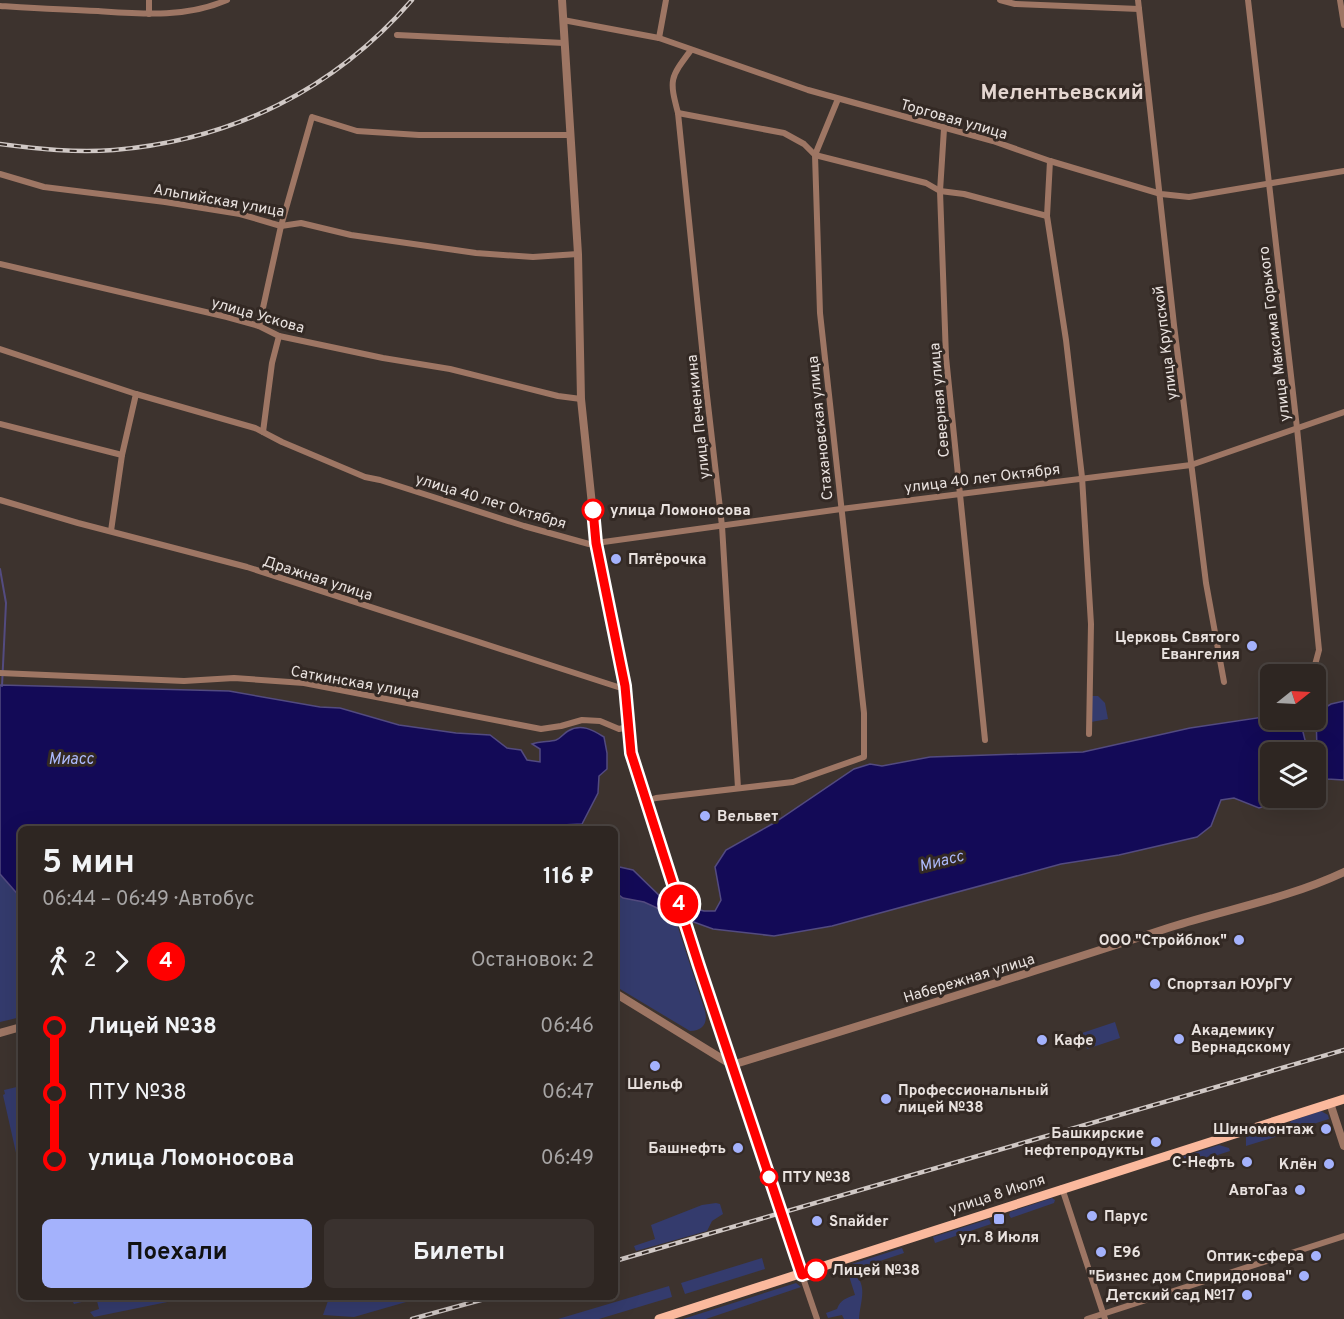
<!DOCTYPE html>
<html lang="ru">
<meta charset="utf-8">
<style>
:root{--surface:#2e2622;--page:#3a322f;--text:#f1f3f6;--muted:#a7a5a5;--line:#494340;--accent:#a4b2fc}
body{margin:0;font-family:Overpass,sans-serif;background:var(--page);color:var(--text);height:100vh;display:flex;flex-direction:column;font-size:22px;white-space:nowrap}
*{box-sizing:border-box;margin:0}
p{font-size:20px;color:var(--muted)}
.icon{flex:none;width:33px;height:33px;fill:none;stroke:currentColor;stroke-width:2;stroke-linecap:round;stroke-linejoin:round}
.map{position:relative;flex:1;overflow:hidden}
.sheet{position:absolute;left:18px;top:826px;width:600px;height:474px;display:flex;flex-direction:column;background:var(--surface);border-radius:9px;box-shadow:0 6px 24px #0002,0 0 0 2px var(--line)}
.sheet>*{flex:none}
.badge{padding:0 12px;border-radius:20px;font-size:21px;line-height:39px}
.needle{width:39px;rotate:72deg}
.tools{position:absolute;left:1260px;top:664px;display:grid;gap:12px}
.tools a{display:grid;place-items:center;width:66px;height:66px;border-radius:9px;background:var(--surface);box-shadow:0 6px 24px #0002,0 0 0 2px var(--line);font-size:30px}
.map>.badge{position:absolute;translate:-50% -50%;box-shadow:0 0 0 3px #fff}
.legs{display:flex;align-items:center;gap:9px;height:66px;padding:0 24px;font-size:20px}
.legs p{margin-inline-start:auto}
.overview{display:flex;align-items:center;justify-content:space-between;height:102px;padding:0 24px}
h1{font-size:33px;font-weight:700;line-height:45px}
.cta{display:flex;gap:12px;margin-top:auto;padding:12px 24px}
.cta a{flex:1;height:69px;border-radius:9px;background:var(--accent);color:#111;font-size:24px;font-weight:700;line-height:69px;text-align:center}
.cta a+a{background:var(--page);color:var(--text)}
ul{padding:0 24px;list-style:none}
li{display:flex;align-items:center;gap:21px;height:66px;font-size:22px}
li i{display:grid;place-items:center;width:9px;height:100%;margin:0 8px;background:currentColor}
li i::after{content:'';width:15px;height:15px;margin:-8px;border:4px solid;border-radius:50%;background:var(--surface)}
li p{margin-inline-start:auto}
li:first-child i{background:linear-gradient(#0000 50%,currentColor 0)}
li:last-child i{background:linear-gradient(currentColor 50%,#0000 0)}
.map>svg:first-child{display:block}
.green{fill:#343b6d}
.water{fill:#130a57;stroke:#534b80;stroke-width:1.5}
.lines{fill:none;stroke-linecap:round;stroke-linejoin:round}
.stream{stroke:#534b80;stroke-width:2}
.minor{stroke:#9e7664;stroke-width:6}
.tertiary{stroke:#9e7664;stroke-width:8}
.primary{stroke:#fbb99d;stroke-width:9}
.rail-casing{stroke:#d0c8c5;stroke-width:4.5}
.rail{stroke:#332924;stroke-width:2;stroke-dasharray:7;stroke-linecap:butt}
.line-1-casing{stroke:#fff;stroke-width:14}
.line-1{stroke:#f00;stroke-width:9}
.stop-1-dot{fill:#fff;stroke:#f00;stroke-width:3}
.poi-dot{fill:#a4b2fc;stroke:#332924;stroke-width:2}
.labels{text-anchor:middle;stroke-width:6;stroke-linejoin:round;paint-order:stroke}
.street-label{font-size:15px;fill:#e9e2df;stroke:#332924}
.stop-label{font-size:15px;font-weight:bold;fill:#e9e2df;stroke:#332924;text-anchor:start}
.poi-label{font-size:15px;font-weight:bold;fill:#e9e2df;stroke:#332924;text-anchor:end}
.water-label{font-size:16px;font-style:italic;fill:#adbafc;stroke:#332924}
.district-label{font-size:21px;font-weight:bold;fill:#e4d6d0;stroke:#332924}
</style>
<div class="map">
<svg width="1344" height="1319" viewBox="0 0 1344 1319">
<rect width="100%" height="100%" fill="#3d332e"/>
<g class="green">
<polygon points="1092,696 1098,696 1105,703 1108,719 1091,722"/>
<polygon points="0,874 21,898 21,1017 0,1022"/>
<path d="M 615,892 L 623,898 L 644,902 L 674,915 L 705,1011 C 708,1023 703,1031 690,1031 L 615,986 Z"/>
<polygon points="1115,1022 1120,1038 1087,1049 1082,1033"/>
<polygon points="21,1086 21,1175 3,1095 5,1094 4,1090"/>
<polygon points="1321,1111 1328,1115 1329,1119 1285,1133 1291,1121"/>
<polygon points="1277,1126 1280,1127 1278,1136 1246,1146 1246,1136"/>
<polygon points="1219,1145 1229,1148 1230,1151 1178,1168 1179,1158"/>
<polygon points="1052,1198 1055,1200 1054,1203 1011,1218 1009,1215 1010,1212"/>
<polygon points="716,1203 720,1204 723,1214 712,1221 707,1231 636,1251 634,1246 655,1239 651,1225 702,1205"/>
<polygon points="989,1219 991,1224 935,1243 933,1237"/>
<polygon points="902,1248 904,1253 835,1276 833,1273 833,1270"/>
<polygon points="762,1258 765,1269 685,1294 681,1283"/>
<path d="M 849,1276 L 857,1276 C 867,1289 860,1303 859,1319 L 844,1319 L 842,1315 L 828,1318 L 826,1313 L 837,1309 C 840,1300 846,1298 855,1295 Z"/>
<polygon points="796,1283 801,1287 706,1319 683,1319"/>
<polygon points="669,1286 672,1297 599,1319 558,1319"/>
<polygon points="71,1298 187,1298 94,1317 90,1312 99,1309 97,1301 93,1299 74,1304"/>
<polygon points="329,1298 420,1298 354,1317 323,1315"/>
</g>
<g class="water">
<path d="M 0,685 L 229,691 L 320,707 L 340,708 L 399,725 L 456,733 L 490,735 L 507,748 L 521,750 L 527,760 L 540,762 L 540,749 L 532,744 C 540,741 550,742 556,740 C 561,738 564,733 568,731 C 581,723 593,730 604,737 L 607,753 L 607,769 L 599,776 L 598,793 L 582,824 L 562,825 L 561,829 L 21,830 L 21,898 L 0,874 Z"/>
<polygon points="1344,701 1344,780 1327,779 1316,774 1316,753 1317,750 1316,713 1331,704"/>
<polygon points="1270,716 1270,720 1300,720 1308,752 1310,753 1270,753 1270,798 1289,798 1259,808 1234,798 1221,800 1211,826 1197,837 1119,855 1061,864 832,926 774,936 713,929 666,912 644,902 623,898 615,892 615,866 633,870 665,901 704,911 715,911 721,900 715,867 726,850 774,823 854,769 870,764 882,766 930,757 1083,752 1190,728"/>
</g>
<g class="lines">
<polyline class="stream" points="0,569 6,603 2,686"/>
<g class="minor">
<polyline points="1000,0 1015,4 1139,9"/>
<polyline points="1138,0 1174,325 1206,583 1224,682"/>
<polyline points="1248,0 1297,428 1319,650 1315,665"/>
<polyline points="1340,0 1344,25"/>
<path d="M 0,6 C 33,8 65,10 98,11 C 142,14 186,18 227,0"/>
<polyline points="149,14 149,0"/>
<polyline points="563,20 659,38 808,90 993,141 1050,161 1161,194 1189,197 1344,171"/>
<polyline points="397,35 564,43"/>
<polyline points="659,38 666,0"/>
<path d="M 691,50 C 670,78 669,79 678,113 L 706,387 L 722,526 L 738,788"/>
<polyline points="678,113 784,133 804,144 815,155 926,183 940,191 964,194 1047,216"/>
<polyline points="944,129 940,191 946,357 985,740"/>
<polyline points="1050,161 1047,216 1066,340 1082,477 1091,624 1089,734"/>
<polyline points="0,174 44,187 165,202 240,214 281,226 301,223 351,235 476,253 533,257 578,254"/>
<polyline points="0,264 227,317 259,326 279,336 383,358 450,369 558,396 581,399"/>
<polyline points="259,326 281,226 312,117 357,131 419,135 570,135"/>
<polyline points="0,349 136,394 255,428 282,442 365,477 380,480 524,526 589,544 841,509 1191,465 1344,412"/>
<polyline points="0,424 122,455"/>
<polyline points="263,432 272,363 279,336"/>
<polyline points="0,500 78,523 247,567 618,687 625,686"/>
<polyline points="111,531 122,455 136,394"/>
<polyline points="0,673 184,681 234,678 304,683 541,729 561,726 582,720 600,721 619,729 628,727"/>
<polyline points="646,801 656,798 793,782 864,757 864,713 820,313 815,155 838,99"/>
<polyline points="1062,1188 1105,1319"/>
<polyline points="802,1275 817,1319"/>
<polyline points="1087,1319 1344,1236"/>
</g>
<g class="tertiary">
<polyline points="562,0 578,254 581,399 596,543 625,686 631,753 692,944 802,1275"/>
<path d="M 615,993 L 732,1065 C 878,1020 1025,975 1171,927 C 1228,909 1289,898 1344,872"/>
<polyline points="0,1033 21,1027"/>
<polyline points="1330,1103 1344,1146"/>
</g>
<polyline class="primary" points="659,1319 1344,1099"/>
<g class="rail-casing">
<g id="rail">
<path d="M 0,144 C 38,149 76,153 114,150 C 232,140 334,90 412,0"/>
<polyline points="615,1261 1344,1050"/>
<polyline points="412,1319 488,1298"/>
</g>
</g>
<use href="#rail" class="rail"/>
</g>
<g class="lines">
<g class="line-1-casing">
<polyline id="line-1" points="593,510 596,543 625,686 631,753 699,966 802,1275 816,1270"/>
</g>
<use href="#line-1" class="line-1"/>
</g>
<g class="stop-1-dot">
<circle cx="593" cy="510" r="10"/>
<circle cx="769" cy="1177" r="8"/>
<circle cx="816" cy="1270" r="10"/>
</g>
<g class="poi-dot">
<circle cx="616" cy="559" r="6"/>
<circle cx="1252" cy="646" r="6"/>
<circle cx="705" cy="816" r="6"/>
<circle cx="1239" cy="940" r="6"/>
<circle cx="1155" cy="984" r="6"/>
<circle cx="1179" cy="1039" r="6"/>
<circle cx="1042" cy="1040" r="6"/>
<circle cx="655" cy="1066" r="6"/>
<circle cx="886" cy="1099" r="6"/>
<circle cx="1326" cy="1129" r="6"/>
<circle cx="1156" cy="1142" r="6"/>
<circle cx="738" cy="1148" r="6"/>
<circle cx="1247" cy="1162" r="6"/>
<circle cx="1329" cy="1164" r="6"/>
<circle cx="1300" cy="1190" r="6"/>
<circle cx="1092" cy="1216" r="6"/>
<rect x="993" y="1213" width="12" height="12" rx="3"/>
<circle cx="817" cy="1221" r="6"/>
<circle cx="1101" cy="1252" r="6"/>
<circle cx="1316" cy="1256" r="6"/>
<circle cx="1304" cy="1276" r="6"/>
<circle cx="1247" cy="1295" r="6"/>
</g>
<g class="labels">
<g class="street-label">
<text transform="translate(954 119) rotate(16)" y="5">Торговая улица</text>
<text transform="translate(219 200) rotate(10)" y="5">Альпийская улица</text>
<text transform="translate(258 315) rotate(16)" y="5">улица Ускова</text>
<text transform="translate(1274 334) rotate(-97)" y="5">улица Максима Горького</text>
<text transform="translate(1165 343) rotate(-97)" y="5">улица Крупской</text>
<text transform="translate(939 400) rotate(-95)" y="5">Северная улица</text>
<text transform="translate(698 417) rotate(-96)" y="5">улица Печенкина</text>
<text transform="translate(820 428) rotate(-96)" y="5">Стахановская улица</text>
<text transform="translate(982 478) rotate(-7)" y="5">улица 40 лет Октября</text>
<text transform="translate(491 501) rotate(17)" y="5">улица 40 лет Октября</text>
<text transform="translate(318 578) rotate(18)" y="5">Дражная улица</text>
<text transform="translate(355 682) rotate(10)" y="5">Саткинская улица</text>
<text transform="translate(969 978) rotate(-17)" y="5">Набережная улица</text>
<text transform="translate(997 1194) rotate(-18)" y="5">улица 8 Июля</text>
</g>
<g class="stop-label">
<text x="610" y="515">улица Ломоносова</text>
<text x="782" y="1182">ПТУ №38</text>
<text x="832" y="1275">Лицей №38</text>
</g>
<g class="poi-label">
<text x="628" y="564" text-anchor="start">Пятёрочка</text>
<text x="1240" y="642">Церковь Святого<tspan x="1240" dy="17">Евангелия</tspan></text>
<text x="717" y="821" text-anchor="start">Вельвет</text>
<text x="1227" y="945">ООО "Стройблок"</text>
<text x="1167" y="989" text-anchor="start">Спортзал ЮУрГУ</text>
<text x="1191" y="1035" text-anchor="start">Академику<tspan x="1191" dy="17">Вернадскому</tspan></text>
<text x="1054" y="1045" text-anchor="start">Кафе</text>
<text x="655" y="1089" text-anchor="middle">Шельф</text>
<text x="898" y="1095" text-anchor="start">Профессиональный<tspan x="898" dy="17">лицей №38</tspan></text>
<text x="1314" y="1134">Шиномонтаж</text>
<text x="1144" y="1138">Башкирские<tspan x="1144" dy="17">нефтепродукты</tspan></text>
<text x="726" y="1153">Башнефть</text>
<text x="1235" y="1167">С-Нефть</text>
<text x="1317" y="1169">Клён</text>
<text x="1288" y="1195">АвтоГаз</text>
<text x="1104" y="1221" text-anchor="start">Парус</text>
<text x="829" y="1226" text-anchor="start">Sпайder</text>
<text x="999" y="1242" text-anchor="middle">ул. 8 Июля</text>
<text x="1113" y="1257" text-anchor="start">E96</text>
<text x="1304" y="1261">Оптик-сфера</text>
<text x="1292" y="1281">"Бизнес дом Спиридонова"</text>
<text x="1235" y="1300">Детский сад №17</text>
</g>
<g class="water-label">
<text x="71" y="764">Миасс</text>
<text transform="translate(941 860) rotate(-14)" y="6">Миасс</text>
</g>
<g class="district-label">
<text x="1062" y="99">Мелентьевский</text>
</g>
</g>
</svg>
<div class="tools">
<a><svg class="needle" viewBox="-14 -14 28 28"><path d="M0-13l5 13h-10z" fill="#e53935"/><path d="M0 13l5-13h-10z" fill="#a7a5a5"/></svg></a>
<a><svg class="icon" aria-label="layers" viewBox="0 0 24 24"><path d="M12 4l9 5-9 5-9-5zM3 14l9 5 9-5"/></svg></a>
</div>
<b class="badge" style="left:679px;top:904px;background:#f00;color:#fff">4</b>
<section class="sheet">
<div class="overview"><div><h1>5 мин</h1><p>06:44 – 06:49 · Автобус</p></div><b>116 ₽</b></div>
<div class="legs"><svg class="icon" aria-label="walk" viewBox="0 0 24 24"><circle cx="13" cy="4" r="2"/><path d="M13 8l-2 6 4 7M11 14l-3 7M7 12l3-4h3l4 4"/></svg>2<svg class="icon" aria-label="forward" viewBox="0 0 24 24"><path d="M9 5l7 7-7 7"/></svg><b class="badge" style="background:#f00;color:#fff">4</b><p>Остановок: 2</p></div>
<ul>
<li><i style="color:#f00"></i><b>Лицей №38</b><p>06:46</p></li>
<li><i style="color:#f00"></i><span>ПТУ №38</span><p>06:47</p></li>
<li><i style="color:#f00"></i><b>улица Ломоносова</b><p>06:49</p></li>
</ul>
<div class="cta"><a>Поехали</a><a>Билеты</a></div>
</section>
</div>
